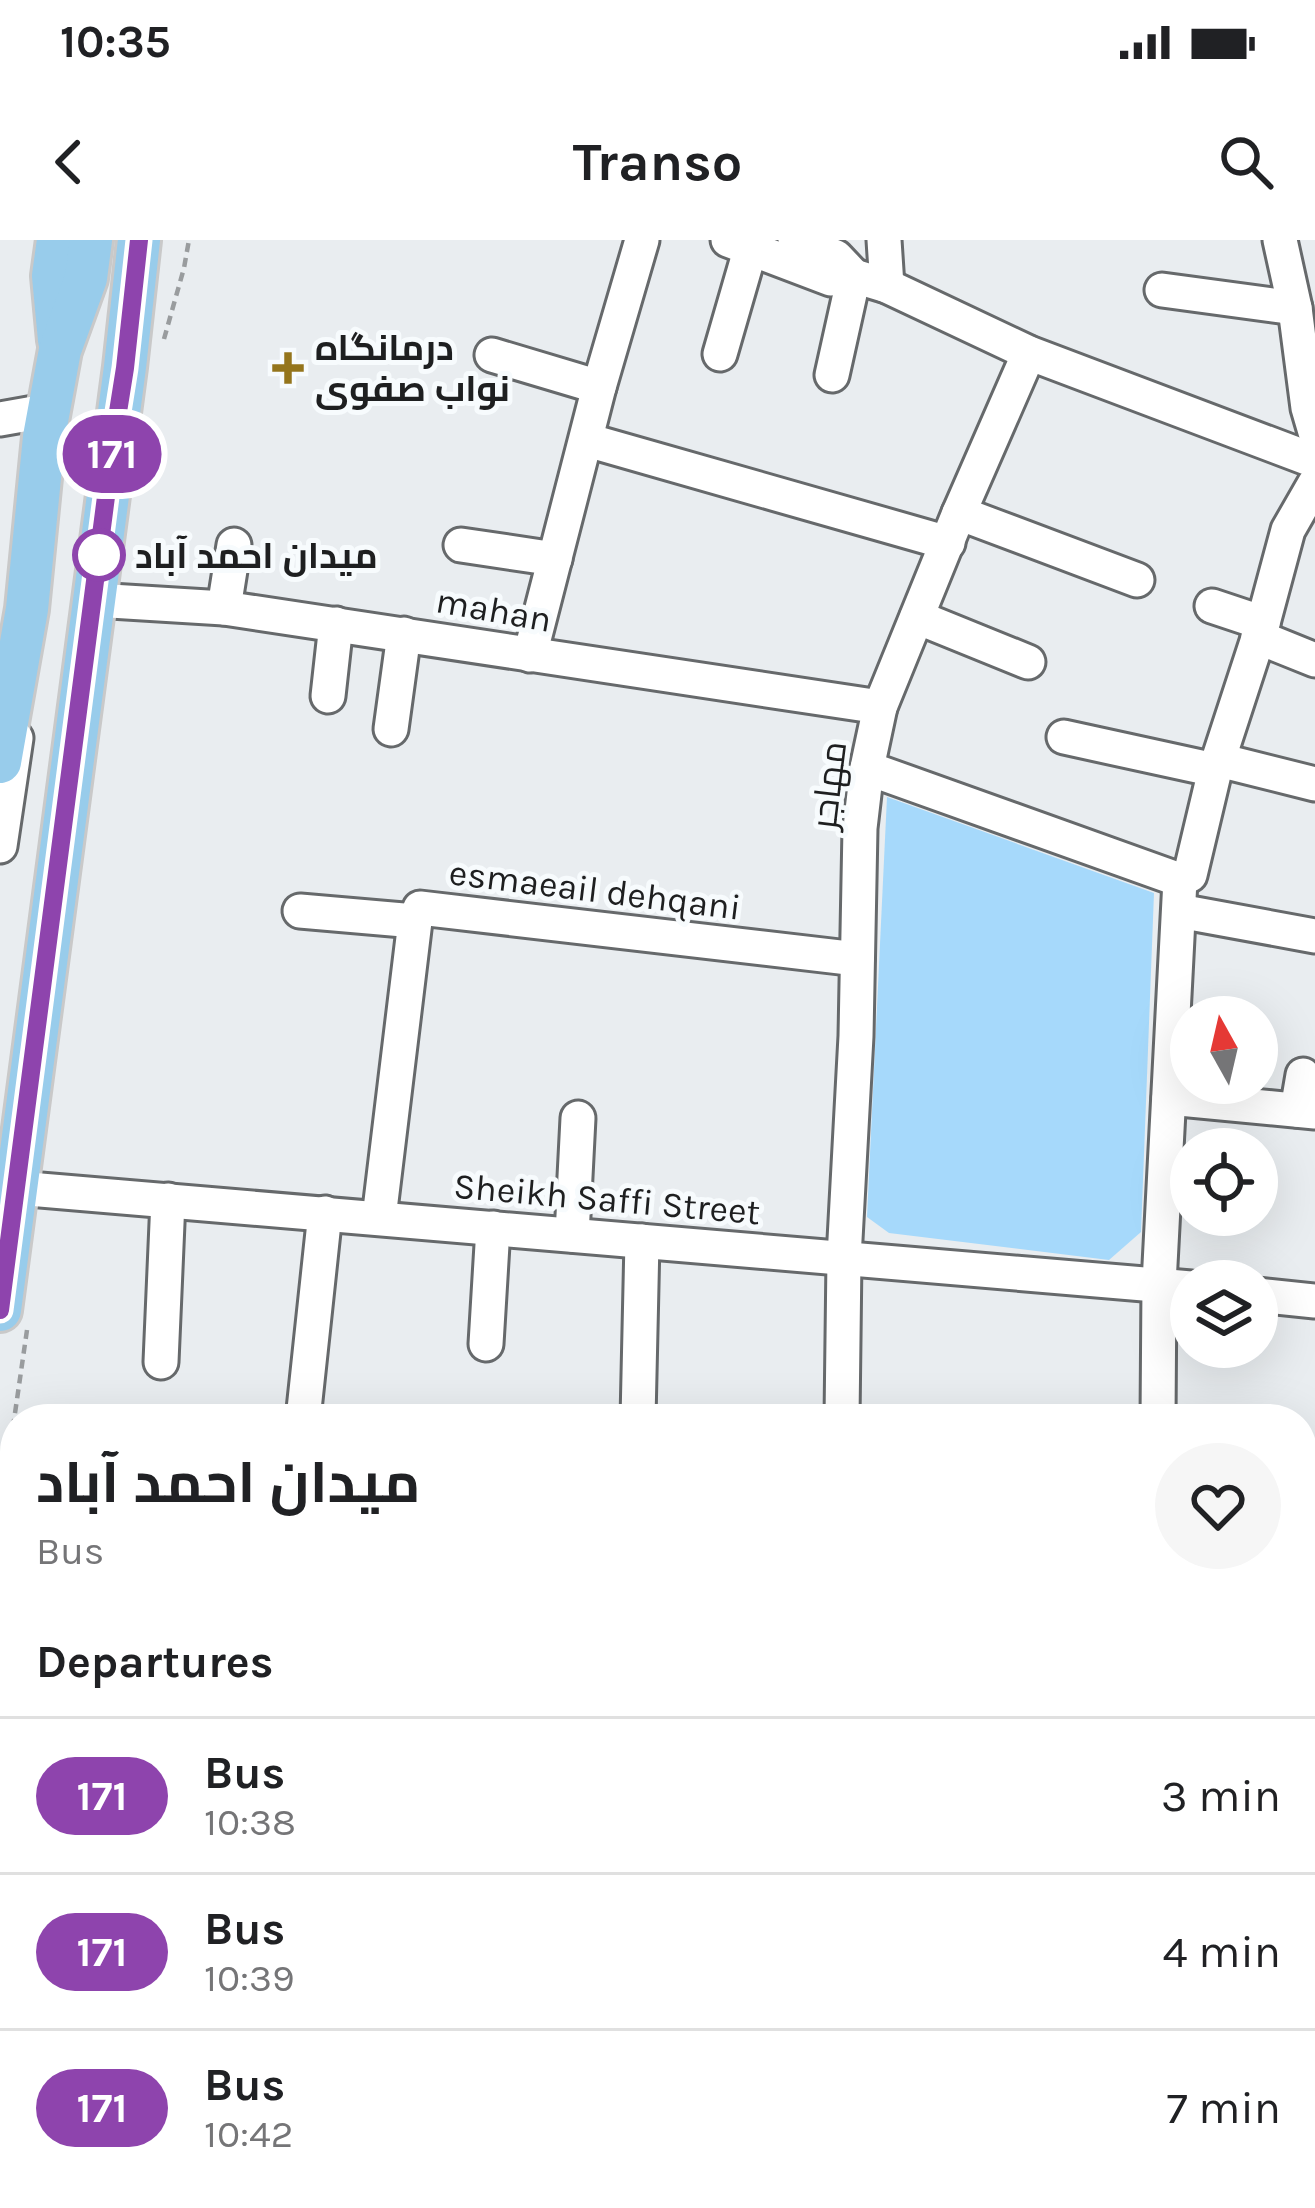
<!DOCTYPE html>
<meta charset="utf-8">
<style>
:root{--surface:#fff;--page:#f6f6f6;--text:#202124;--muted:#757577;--line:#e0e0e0}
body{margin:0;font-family:Karla,Cairo,sans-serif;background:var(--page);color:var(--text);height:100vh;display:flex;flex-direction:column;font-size:45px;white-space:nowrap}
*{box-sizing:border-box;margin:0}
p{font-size:39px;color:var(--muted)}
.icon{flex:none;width:66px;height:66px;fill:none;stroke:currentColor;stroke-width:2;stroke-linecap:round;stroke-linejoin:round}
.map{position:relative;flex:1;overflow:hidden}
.side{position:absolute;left:0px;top:1164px;width:1317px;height:804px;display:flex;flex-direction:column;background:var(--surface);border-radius:48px 48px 0 0;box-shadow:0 12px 48px #0002}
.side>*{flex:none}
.badge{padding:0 24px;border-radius:39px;font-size:42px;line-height:78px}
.needle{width:78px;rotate:352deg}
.controls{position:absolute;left:1170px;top:756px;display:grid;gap:24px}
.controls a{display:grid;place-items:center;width:108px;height:108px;border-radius:50%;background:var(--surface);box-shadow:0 12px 48px #0002;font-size:60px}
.map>.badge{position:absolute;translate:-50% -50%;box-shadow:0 0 0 6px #fff}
h2{padding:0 36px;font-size:45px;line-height:108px}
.round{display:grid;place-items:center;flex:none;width:126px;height:126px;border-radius:63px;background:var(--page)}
.head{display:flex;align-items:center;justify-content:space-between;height:204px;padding:0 36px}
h1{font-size:57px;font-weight:700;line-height:90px}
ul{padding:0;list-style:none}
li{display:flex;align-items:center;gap:36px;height:156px;padding:0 36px;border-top:3px solid var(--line)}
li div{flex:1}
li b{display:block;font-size:45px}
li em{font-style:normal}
li .badge{min-width:132px;font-weight:700;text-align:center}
.status{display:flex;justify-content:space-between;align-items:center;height:84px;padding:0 60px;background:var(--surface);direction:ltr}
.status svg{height:33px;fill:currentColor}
header{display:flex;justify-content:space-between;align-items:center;height:156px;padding:0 36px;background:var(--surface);font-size:54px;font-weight:700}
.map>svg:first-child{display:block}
.building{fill:#a6d9fb}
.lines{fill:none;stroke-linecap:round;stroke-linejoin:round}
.minor-casing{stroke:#66696b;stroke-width:39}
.major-casing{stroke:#c9c9c9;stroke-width:48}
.path{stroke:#999c9e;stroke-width:4.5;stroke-dasharray:9 6;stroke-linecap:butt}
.minor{stroke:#fff;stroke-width:33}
.major{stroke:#98cceb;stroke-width:42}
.line-casing{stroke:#fff;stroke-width:27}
.line{stroke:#8e44ad;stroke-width:18}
.poi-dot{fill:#94751c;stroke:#f7fbfd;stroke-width:4.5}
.stop-dot{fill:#fff;stroke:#8e44ad;stroke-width:6}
.labels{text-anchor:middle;stroke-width:10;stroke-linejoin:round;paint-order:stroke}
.poi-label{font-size:36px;font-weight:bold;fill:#1e1f20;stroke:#f7fbfd;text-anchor:start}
.stop-label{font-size:36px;font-weight:bold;fill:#1e1f20;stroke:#f7fbfd;text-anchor:start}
.street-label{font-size:36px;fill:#1e1f20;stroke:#f7fbfd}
</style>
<div class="status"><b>10:35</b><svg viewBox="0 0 49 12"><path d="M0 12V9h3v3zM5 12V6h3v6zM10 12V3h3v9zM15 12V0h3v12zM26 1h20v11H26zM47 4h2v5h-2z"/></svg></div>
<header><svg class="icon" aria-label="back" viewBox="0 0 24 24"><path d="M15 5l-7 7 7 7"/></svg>Transo<svg class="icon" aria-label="search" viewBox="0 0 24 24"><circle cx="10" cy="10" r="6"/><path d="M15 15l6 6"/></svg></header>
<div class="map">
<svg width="1315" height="1968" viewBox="0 0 1315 1968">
<rect width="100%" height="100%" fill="#e9edf0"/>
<polygon class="building" points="887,557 1154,653 1141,992 1109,1020 889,993 867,977"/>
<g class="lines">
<g class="minor-casing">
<g id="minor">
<polyline points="728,0 831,39 854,36 887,46 1029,113 1315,221"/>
<polyline points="795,0 836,17 854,36"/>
<polyline points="884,0 887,46"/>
<polyline points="1280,0 1295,68 1308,168 1315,192"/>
<polyline points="1162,50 1295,68"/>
<polyline points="720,114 753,0"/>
<polyline points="492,115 599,147"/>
<polyline points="832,135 854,36"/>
<polyline points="0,179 51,170"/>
<polyline points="587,200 948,303"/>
<polyline points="959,273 1137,340"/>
<polyline points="461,305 555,319"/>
<polyline points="94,360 224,368 880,467"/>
<polyline points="1212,366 1263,383"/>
<polyline points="224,368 234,305"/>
<polyline points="917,377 1028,422"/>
<polyline points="1258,397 1315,420"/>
<polyline points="530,415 599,147 642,0"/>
<polyline points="328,456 336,384"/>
<polyline points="391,489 404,394"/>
<polyline points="1064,497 1215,530"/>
<polyline points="1219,520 1315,544"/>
<polyline points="867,528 1180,640"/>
<polyline points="0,606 16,498"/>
<polyline points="1180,640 1190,635 1215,530 1263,383 1288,290 1315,243"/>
<polyline points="300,671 415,681"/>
<polyline points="1179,671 1315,696"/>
<polyline points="1169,858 1315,872"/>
<polyline points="1297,870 1303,835"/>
<polyline points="17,948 1191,1048"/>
<polyline points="379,978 415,681 420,668 857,719"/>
<polyline points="572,995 578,878"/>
<polyline points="1257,1055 1315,1061"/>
<polyline points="486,1104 493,988"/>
<polyline points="161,1122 168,960"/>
<polyline points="303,1179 325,973"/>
<polyline points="638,1179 642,1001"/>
<polyline points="842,1179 844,1018 856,796 860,588 867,528 880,467 959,273 1029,113"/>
<polyline points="1158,1179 1159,1044 1180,640"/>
<polyline points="1302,1252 1315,1253"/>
<polyline points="0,1407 15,1415"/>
<polyline points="1302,1465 1315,1465"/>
<polyline points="0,1475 15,1471"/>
<polyline points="1302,1675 1315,1675"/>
<polyline points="0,1861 15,1862"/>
<polyline points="1302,1897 1315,1898"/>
<polyline points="1148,1953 1148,1968"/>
<polyline points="257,1968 257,1953"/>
<polyline points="820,1968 820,1953"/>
</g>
</g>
<g class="major-casing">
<g id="major">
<polyline points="58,0 53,36 59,100"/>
<polyline points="0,522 27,369 44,197 60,110 86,38 91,0"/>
<polyline points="0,1070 125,127 139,0"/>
</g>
</g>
<g class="path">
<polyline points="164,99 184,28 189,0"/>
<polyline points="0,1277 27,1090"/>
</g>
<use href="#minor" class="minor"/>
<use href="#major" class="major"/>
</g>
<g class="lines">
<g class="line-casing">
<polyline id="line" points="0,1070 113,203 125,128 139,0"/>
</g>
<use href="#line" class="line"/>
</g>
<path class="poi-dot" d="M282 110h12v12h12v12h-12v12h-12v-12h-12v-12h12z"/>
<circle class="stop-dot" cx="99" cy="315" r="24"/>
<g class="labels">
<g class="poi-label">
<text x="315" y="120">درمانگاه<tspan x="315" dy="41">نواب صفوی</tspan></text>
</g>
<g class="stop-label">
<text x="135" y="328">میدان احمد آباد</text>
</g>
<g class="street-label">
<text transform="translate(494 369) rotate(10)" y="13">mahan</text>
<text transform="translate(828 545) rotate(-83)" y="13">مهاجر</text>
<text transform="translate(595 649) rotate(7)" y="13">esmaeail dehqani</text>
<text transform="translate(607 958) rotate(5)" y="13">Sheikh Saffi Street</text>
</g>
</g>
</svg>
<div class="controls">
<a><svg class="needle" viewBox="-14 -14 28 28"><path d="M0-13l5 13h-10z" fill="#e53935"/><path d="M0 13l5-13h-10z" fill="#757577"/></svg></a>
<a><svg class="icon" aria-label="locate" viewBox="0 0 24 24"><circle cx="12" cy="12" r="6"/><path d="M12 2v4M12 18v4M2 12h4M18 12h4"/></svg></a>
<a><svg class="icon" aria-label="layers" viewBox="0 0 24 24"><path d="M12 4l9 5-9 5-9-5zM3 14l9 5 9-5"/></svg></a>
</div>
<b class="badge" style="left:112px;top:214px;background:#8e44ad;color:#fff">171</b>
<section class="side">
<div class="head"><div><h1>میدان احمد آباد</h1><p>Bus</p></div><a class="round"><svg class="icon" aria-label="heart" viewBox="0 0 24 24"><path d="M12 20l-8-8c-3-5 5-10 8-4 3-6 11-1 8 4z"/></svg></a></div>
<h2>Departures</h2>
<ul>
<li><span class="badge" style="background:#8e44ad;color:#fff">171</span><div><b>Bus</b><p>10:38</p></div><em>3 min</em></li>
<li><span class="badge" style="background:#8e44ad;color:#fff">171</span><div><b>Bus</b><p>10:39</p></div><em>4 min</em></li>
<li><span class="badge" style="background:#8e44ad;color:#fff">171</span><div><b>Bus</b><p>10:42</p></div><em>7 min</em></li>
</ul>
</section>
</div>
